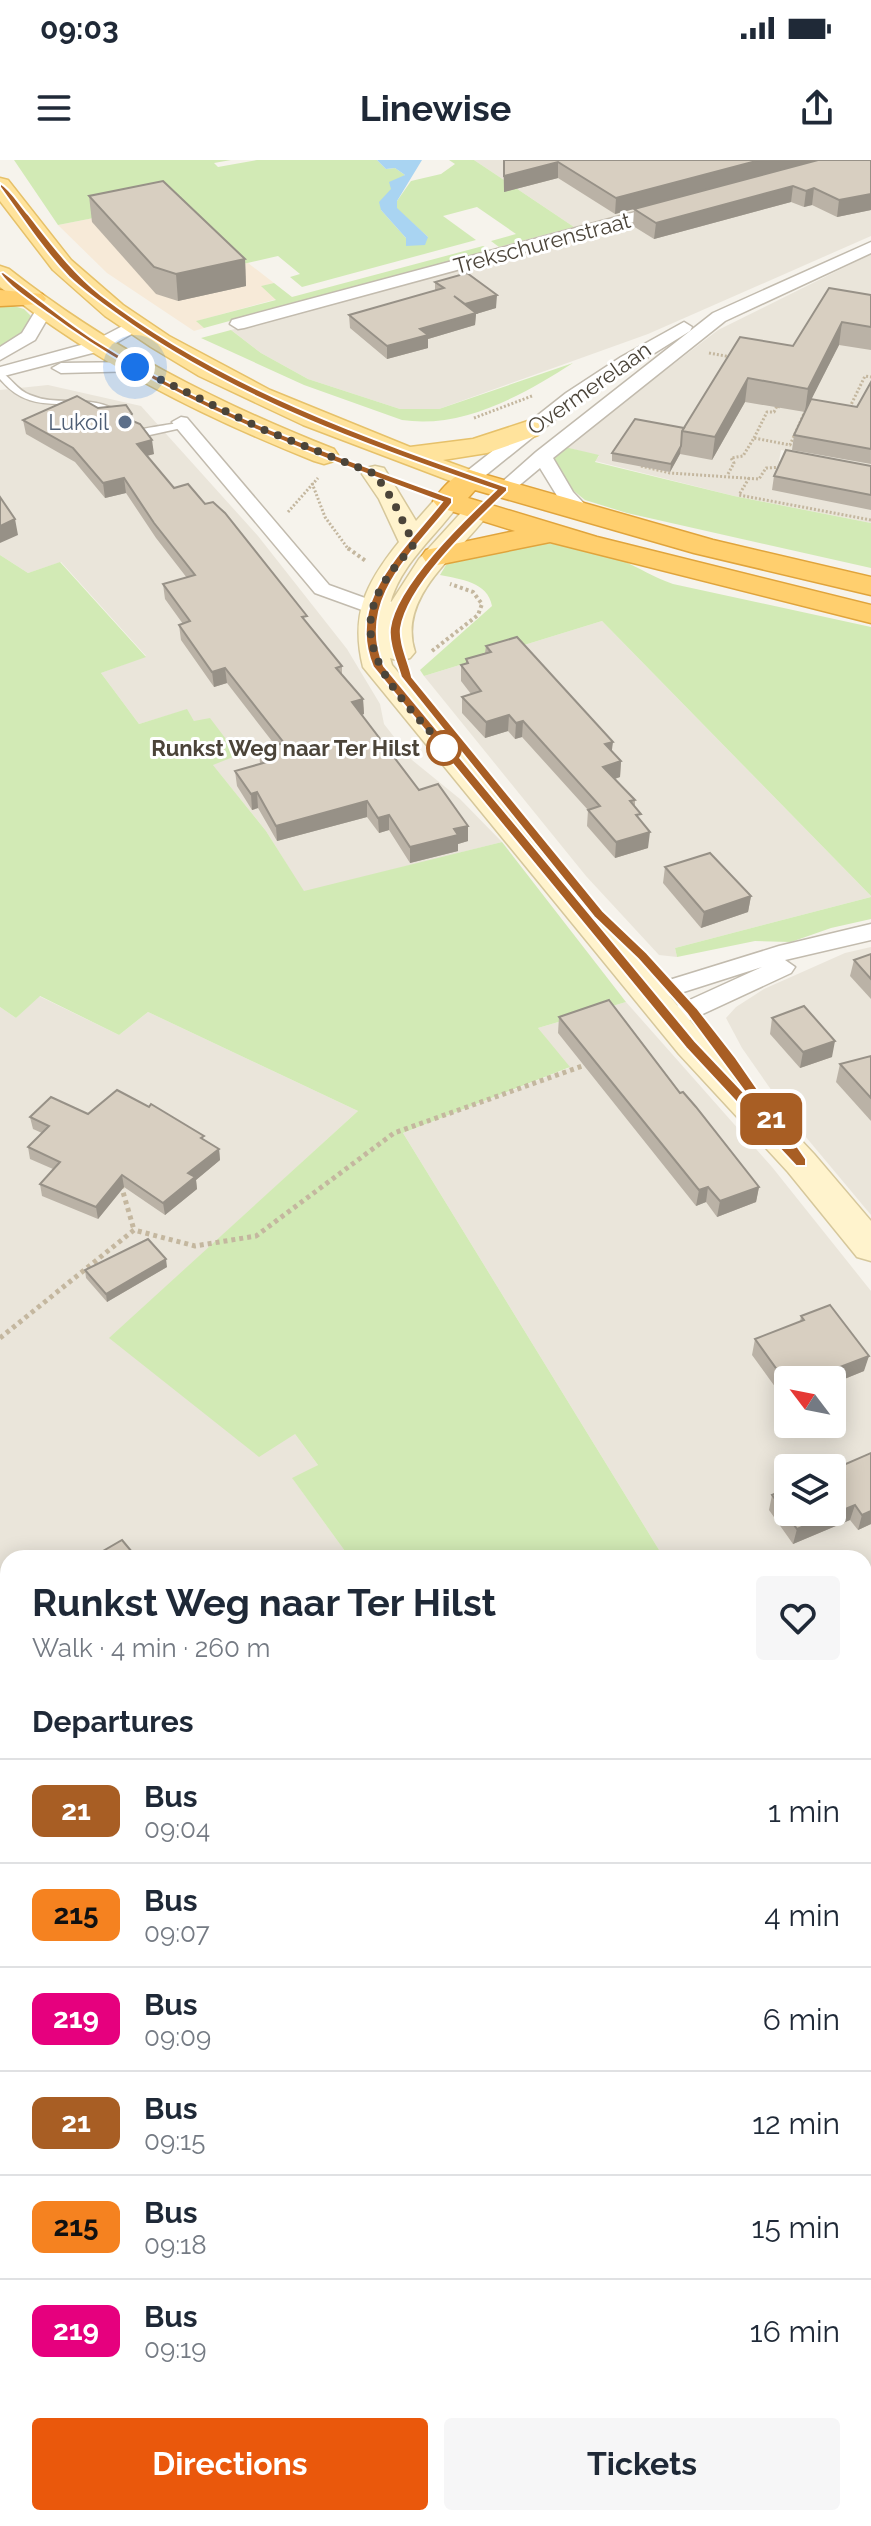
<!DOCTYPE html>
<meta charset="utf-8">
<style>
:root{--surface:#fff;--page:#f6f6f7;--text:#1f2937;--muted:#747a83;--line:#e0e1e3;--accent:#ea580c}
body{margin:0;font-family:Raleway,sans-serif;background:var(--page);color:var(--text);height:100vh;display:flex;flex-direction:column;font-size:30px;white-space:nowrap}
*{box-sizing:border-box;margin:0}
p{font-size:26px;color:var(--muted)}
.icon{flex:none;width:44px;height:44px;fill:none;stroke:currentColor;stroke-width:2;stroke-linecap:round;stroke-linejoin:round}
.map{position:relative;flex:1;overflow:hidden}
.sheet{position:absolute;left:0px;top:1390px;width:872px;height:976px;display:flex;flex-direction:column;background:var(--surface);border-radius:24px 24px 0 0;box-shadow:0 4px 20px #0003}
.sheet>*{flex:none}
.badge{padding:0 16px;border-radius:12px;font-size:28px;line-height:52px}
.needle{width:52px;rotate:302deg}
.buttons{position:absolute;left:774px;top:1206px;display:grid;gap:16px}
.buttons a{display:grid;place-items:center;width:72px;height:72px;border-radius:8px;background:var(--surface);box-shadow:0 4px 20px #0003;font-size:40px}
.you{position:absolute;width:40px;height:40px;margin:-20px;border:6px solid #fff;border-radius:50%;background:#1a73e8;box-shadow:0 0 0 12px #1a73e833}
.map>.badge{position:absolute;translate:-50% -50%;box-shadow:0 0 0 4px #fff}
h2{padding:0 32px;font-size:30px;line-height:72px}
.round{display:grid;place-items:center;flex:none;width:84px;height:84px;border-radius:8px;background:var(--page)}
.head{display:flex;align-items:center;justify-content:space-between;height:136px;padding:0 32px}
h1{font-size:38px;font-weight:700;line-height:60px}
.primary-button{display:flex;gap:16px;margin-top:auto;padding:16px 32px}
.primary-button a{flex:1;height:92px;border-radius:8px;background:var(--accent);color:#fff;font-size:32px;font-weight:700;line-height:92px;text-align:center}
.primary-button a+a{background:var(--page);color:var(--text)}
ul{padding:0;list-style:none}
li{display:flex;align-items:center;gap:24px;height:104px;padding:0 32px;border-top:2px solid var(--line)}
li div{flex:1}
li b{display:block;font-size:30px}
li em{font-style:normal}
li .badge{min-width:88px;font-weight:700;text-align:center}
.status{display:flex;justify-content:space-between;align-items:center;height:56px;padding:0 40px;background:var(--surface);direction:ltr}
.status svg{height:22px;fill:currentColor}
header{display:flex;justify-content:space-between;align-items:center;height:104px;padding:0 32px;background:var(--surface);font-size:36px;font-weight:700}
.map>svg:first-child{display:block}
.residential{fill:#eae5da;fill-rule:evenodd}
.commercial{fill:#f7ead8}
.green{fill:#d2eab5}
.water{fill:#a9d4f2}
.lines{fill:none;stroke-linecap:round;stroke-linejoin:round}
.lane-casing{stroke:#c2bbae;stroke-width:3}
.street-casing{stroke:#c2bbae;stroke-width:3}
.secondary-casing{stroke:#d6c79b;stroke-width:3}
.primary-casing{stroke:#e6c16a;stroke-width:3}
.highway-casing{stroke:#e0a43c;stroke-width:3}
.path-far3{stroke:#c4b79f;stroke-width:3;stroke-dasharray:2 2;stroke-linecap:butt}
.path-far2{stroke:#c4b79f;stroke-width:4;stroke-dasharray:3 3;stroke-linecap:butt}
.path-far1{stroke:#c4b79f;stroke-width:5;stroke-dasharray:4 4;stroke-linecap:butt}
.path{stroke:#c4b79f;stroke-width:6;stroke-dasharray:5 5;stroke-linecap:butt}
.lane{fill:#fff;fill-rule:evenodd}
.street{fill:#fff;fill-rule:evenodd}
.secondary{fill:#fff3cd;fill-rule:evenodd}
.primary{fill:#ffe39c;fill-rule:evenodd}
.highway{fill:#ffcf6e;fill-rule:evenodd}
.wall{fill:#bab2a6}
.shaded-wall{fill:#979187}
.building{fill:#d8cfc1;stroke:#979187;stroke-width:2}
.line{fill:#a85e24;stroke:#fff;stroke-width:2}
.walk{stroke:#4b4439;stroke-width:8;stroke-dasharray:0 14.4}
.service-dot{fill:#5c6f8a;stroke:#fff;stroke-width:3}
.stop-dot{fill:#fff;stroke:#a85e24;stroke-width:4}
.labels{text-anchor:middle;stroke-width:6;stroke-linejoin:round;paint-order:stroke}
.far-street-label{font-size:22px;fill:#4b4439;stroke:#fff}
.far-service-label{font-size:22px;fill:#4e5e75;stroke:#fff;text-anchor:end}
.far-stop-label{font-size:22px;font-weight:bold;fill:#4b4439;stroke:#fff;text-anchor:end}
</style>
<div class="status"><b>09:03</b><svg viewBox="0 0 49 12"><path d="M0 12V9h3v3zM5 12V6h3v6zM10 12V3h3v9zM15 12V0h3v12zM26 1h20v11H26zM47 4h2v5h-2z"/></svg></div>
<header><svg class="icon" aria-label="menu" viewBox="0 0 24 24"><path d="M4 6h16M4 12h16M4 18h16"/></svg>Linewise<svg class="icon" aria-label="share" viewBox="0 0 24 24"><path d="M12 15V3M7 8l5-5 5 5M5 13v7h14v-7"/></svg></header>
<div class="map">
<svg width="871" height="2366" viewBox="0 0 871 2366">
<rect width="100%" height="100%" fill="#f6f3ec"/>
<g class="residential">
<polygon points="474,0 827,0 574,67"/>
<polygon points="871,0 871,76 648,174 439,249 400,249 308,219 261,193 231,170"/>
<polygon points="871,94 871,306 781,290 779,301 871,319 871,363 734,336 595,301 599,296 565,287 718,170"/>
<polygon points="48,225 141,246 258,376 347,489 380,544 384,564 412,600 460,639 502,682 304,732 266,671 212,604 238,595 194,561 186,550 139,564 101,513 146,496 61,402 28,413 0,395 0,230"/>
<polygon points="602,461 871,736 871,737 675,788 677,797 659,795 586,716 424,516"/>
<polygon points="871,787 871,1055 795,964 742,888 726,858 736,847 764,829 845,793"/>
<polygon points="39,836 119,875 148,852 358,951 110,1178 295,1274 318,1305 293,1319 350,1398 8,1398 8,1664 0,1654 0,847 16,858"/>
<path d="M 626,842 L 772,1007 L 871,1131 L 871,1617 L 864,1620 L 864,1398 L 664,1398 L 403,973 L 569,908 L 538,868 ZM 788,1220 L 832,1220 L 832,1264 L 788,1264 ZM 788,1308 L 832,1308 L 832,1352 L 788,1352 Z"/>
<polygon points="0,1744 8,1754 8,2140 0,2143"/>
<polygon points="8,2174 8,2358 475,2358 482,2366 0,2366 0,2178"/>
<polygon points="871,2177 871,2366 682,2366 690,2358 864,2358 864,2184"/>
</g>
<g class="commercial">
<polygon points="175,42 243,104 248,103 274,123 262,126 277,139 197,161 204,168 194,171 107,113 58,65"/>
<polygon points="871,1684 871,2153 864,2146 864,1689"/>
</g>
<g class="green">
<polygon points="14,0 231,0 214,3 218,7 257,0 377,0 386,9 395,8 405,15 397,21 381,50 406,78 428,77 397,49 397,41 411,21 441,14 455,4 449,0 474,0 574,67 499,87 491,81 516,74 477,47 443,56 476,80 302,127 290,117 300,114 278,96 243,104 175,42 58,65"/>
<polygon points="483,86 490,90 204,168 196,161 276,140 261,126 274,123 292,137"/>
<polygon points="0,142 24,149 32,157 23,174 0,188"/>
<path d="M 231,170 L 261,193 L 308,219 L 400,249 L 439,249 L 573,203 C 523,235 463,269 402,260 L 304,225 L 201,178 Z"/>
<polygon points="565,287 599,295 595,302 734,336 871,363 871,408 627,353 585,340 569,327 552,295"/>
<path d="M 539,383 C 565,384 596,390 621,400 C 640,408 653,417 673,424 L 871,467 L 871,736 L 602,461 L 424,516 L 420,510 L 492,446 C 488,422 460,419 440,415 L 446,405 L 456,399 Z"/>
<polygon points="0,395 28,413 60,402 146,497 101,513 139,564 187,549 194,561 210,558 238,595 213,605 266,671 304,731 502,682 626,842 538,868 570,907 403,973 664,1398 350,1398 292,1318 318,1305 295,1274 259,1297 109,1178 358,951 148,852 119,875 40,836 16,858 0,847"/>
<polygon points="871,737 871,759 831,768 791,782 755,781 677,797 675,788"/>
</g>
<polygon class="water" points="377,0 422,0 397,41 397,48 428,77 425,85 406,86 406,78 381,50 379,42 391,29 389,22 405,15 395,8 386,9"/>
<g class="lines">
<g class="lane-casing">
<g id="lane">
<path d="M 0,211 C 11,218 17,230 30,235 C 60,248 92,232 122,254 L 118,257 C 108,253 99,248 88,246 C 52,241 27,251 0,219 Z"/>
<path d="M 183,262 L 187,265 L 186,267 L 145,276 L 132,272 C 142,268 169,265 183,262 Z"/>
</g>
</g>
<g class="street-casing">
<g id="street">
<polygon points="669,43 674,45 674,51 244,168 238,169 230,164 232,160"/>
<polygon points="871,82 871,93 725,161 553,298 573,332 594,354 592,358 578,358 559,339 540,308 510,333 503,335 494,329 536,292 713,153"/>
<polygon points="45,144 53,149 35,180 0,200 0,187 22,173 39,145"/>
<polygon points="136,159 144,164 142,168 104,190 0,217 0,207 92,182"/>
<polygon points="684,162 692,167 690,171 579,240 476,323 462,323 460,319 462,315 566,233 621,197"/>
<polygon points="135,202 141,203 144,207 141,211 61,213 52,208 61,203"/>
<polygon points="181,257 187,258 329,425 365,438 407,444 410,448 407,452 362,450 315,433 175,266 172,262"/>
<polygon points="871,764 871,780 785,800 795,807 791,813 679,865 670,867 661,865 658,859 661,853 762,807 649,843 640,841 637,835 640,829 779,786"/>
<polygon points="0,1671 8,1674 8,1713 0,1710"/>
<polygon points="499,2358 543,2358 547,2366 502,2366"/>
</g>
</g>
<g class="secondary-casing">
<path id="secondary" d="M 375,306 L 384,308 L 416,361 L 439,335 L 457,335 L 461,341 C 438,375 401,402 390,444 L 419,399 L 469,344 L 487,344 L 491,350 C 463,392 396,434 415,492 L 410,498 L 400,501 L 390,498 L 392,505 L 703,876 L 814,994 L 871,1061 L 871,1101 L 857,1097 L 788,1012 L 679,894 L 363,507 C 350,454 366,423 399,382 L 379,339 L 362,314 L 366,308 Z"/>
</g>
<g class="primary-casing">
<g id="primary">
<polygon points="0,18 8,20 71,100 123,145 169,176 270,230 410,287 473,279 528,261 538,263 542,269 538,275 487,293 443,300 479,313 483,319 479,325 469,328 303,265 199,216 151,187 105,156 53,110 0,41"/>
<path d="M 0,106 L 9,109 C 108,187 217,243 334,289 L 338,295 L 334,301 L 324,304 L 314,301 C 201,256 95,203 0,127 Z"/>
</g>
</g>
<g class="highway-casing">
<g id="highway">
<polygon points="0,130 42,134 46,139 42,144 0,146"/>
<path d="M 469,310 L 713,380 L 871,417 L 871,435 L 694,393 L 475,330 L 468,338 L 597,377 L 871,445 L 871,463 L 550,382 L 437,405 L 426,402 L 422,396 L 426,390 L 515,371 L 438,347 L 433,341 C 442,328 454,314 469,310 Z"/>
</g>
</g>
<g class="path-far3">
<polyline points="709,193 731,197"/>
<polyline points="848,251 865,216 871,217"/>
<polyline points="474,258 532,236"/>
<polyline points="754,278 767,252 774,252 777,246 780,247"/>
<polyline points="641,306 670,313 759,319 766,308 783,307"/>
<polyline points="728,314 734,303 731,298 743,296 754,278 790,285 806,249"/>
<polyline points="749,318 739,335 871,360"/>
<polyline points="312,323 325,357 349,390"/>
<polyline points="288,352 318,318"/>
</g>
<g class="path-far2">
<polyline points="348,388 367,402"/>
<polyline points="432,491 478,455 482,444 473,432 450,424"/>
</g>
<g class="path-far1">
<polyline points="121,1025 134,1070"/>
<polyline points="0,1178 134,1070 195,1086 256,1076 394,973 588,904"/>
</g>
<polyline class="path" points="0,2159 8,2155"/>
<use href="#lane" class="lane"/>
<use href="#street" class="street"/>
<use href="#secondary" class="secondary"/>
<use href="#primary" class="primary"/>
<use href="#highway" class="highway"/>
</g>
<g class="wall">
<polygon points="503,0 871,0 871,50 837,57 812,45 804,47 791,42 654,79 633,66 634,49 615,54 558,18 504,32"/>
<polygon points="89,36 245,99 246,126 178,141 156,134 92,62"/>
<polygon points="435,122 496,148 476,154 475,165 428,179 428,188 387,199 350,168 349,155 435,131"/>
<polygon points="871,135 871,190 839,185 811,239 857,247 871,222 871,304 792,290 794,275 805,252 745,242 712,300 680,294 670,312 612,301 612,293 684,268 740,177 793,186"/>
<polygon points="98,248 132,254 133,261 154,294 147,296 174,328 307,463 342,506 342,515 363,539 364,554 362,555 419,630 468,681 458,684 458,691 410,703 389,670 379,673 367,657 277,681 258,648 252,650 237,626 235,611 260,604 259,590 275,585 227,523 214,527 181,480 179,465 183,464 165,439 163,424 187,418 156,378 126,333 105,338 75,302 26,274 23,260"/>
<polygon points="871,306 871,350 772,330 774,316"/>
<polygon points="486,486 612,591 621,601 620,617 615,619 635,640 635,646 648,688 615,698 587,666 588,650 522,577 515,579 508,571 485,578 462,553 462,537 471,534 461,521 461,505 466,503 466,499 485,493"/>
<polygon points="665,707 751,736 748,752 701,768 663,723"/>
<polygon points="871,794 871,839 850,816 854,800"/>
<polygon points="559,857 680,933 759,1027 756,1042 717,1057 706,1042 696,1046 558,873"/>
<polygon points="772,858 832,897 800,908 770,874"/>
<polygon points="871,896 871,961 836,922 840,904"/>
<polygon points="88,954 205,980 219,989 220,1000 196,1020 197,1029 165,1055 124,1027 98,1059 42,1036 40,1024 53,1009 30,999 28,987 42,973 33,969 30,957"/>
<polygon points="167,1107 107,1142 86,1118 85,1110"/>
<polygon points="801,1156 864,1211 832,1224 832,1220 788,1220 788,1241 786,1242 752,1195 755,1179 800,1162"/>
<polygon points="832,1310 871,1364 858,1370 850,1360 793,1384 769,1350 772,1335"/>
<polygon points="8,1448 8,1589 0,1579 0,1450 1,1452"/>
<polygon points="871,1802 871,1858 869,1859 864,1852 864,1807"/>
</g>
<g class="shaded-wall">
<polygon points="760,0 818,0 615,54 616,38"/>
<polygon points="558,2 558,18 504,32 504,16"/>
<polygon points="793,26 791,42 654,79 656,63"/>
<polygon points="814,28 812,45 804,47 806,31"/>
<polygon points="871,34 871,50 837,57 839,40"/>
<polygon points="245,99 246,126 178,141 176,114"/>
<polygon points="497,135 496,148 476,154 475,165 428,179 428,188 387,199 387,186 465,144"/>
<polygon points="842,162 839,185 805,252 808,229"/>
<polygon points="748,218 745,242 712,300 715,277"/>
<polygon points="152,280 154,294 138,298 137,284"/>
<polygon points="681,286 680,294 670,312 671,304"/>
<polygon points="124,318 126,333 105,338 103,323"/>
<polygon points="15,359 18,375 0,383 0,366"/>
<polygon points="225,508 227,523 214,527 212,512"/>
<polygon points="363,539 364,554 353,557 352,542"/>
<polygon points="509,555 508,571 485,578 486,562"/>
<polygon points="523,561 522,577 515,579 516,563"/>
<polygon points="613,582 611,597 605,584"/>
<polygon points="621,601 620,617 602,623 603,607"/>
<polygon points="257,632 258,648 252,650 251,634"/>
<polygon points="367,641 367,657 277,681 276,666"/>
<polygon points="389,655 389,670 379,673 378,658"/>
<polygon points="468,666 468,681 458,684 458,691 410,703 410,687 454,669"/>
<polygon points="650,672 648,688 615,698 616,682"/>
<polygon points="751,736 748,752 701,768 704,752"/>
<polygon points="835,881 832,897 800,908 803,892"/>
<polygon points="219,989 220,1000 196,1020 197,1029 165,1055 163,1043 188,1013"/>
<polygon points="122,1015 124,1027 98,1059 96,1047"/>
<polygon points="708,1027 706,1042 696,1046 699,1030"/>
<polygon points="759,1027 756,1042 717,1057 720,1041"/>
<polygon points="166,1099 167,1107 107,1142 106,1134"/>
<polygon points="869,1196 864,1211 832,1224 832,1220 806,1220"/>
<polygon points="855,1345 850,1360 793,1384 797,1369"/>
<polygon points="871,1351 871,1364 858,1370 862,1355"/>
<polygon points="871,1451 871,1464 864,1467 864,1454"/>
<polygon points="8,2070 8,2084 0,2090 0,2076"/>
</g>
<g class="building">
<polygon points="504,0 760,0 616,38 558,2 504,16"/>
<polygon points="818,0 871,0 871,34 839,40 814,28 806,31 793,26 656,63 634,49"/>
<polygon points="163,21 245,99 176,114 154,107 89,36"/>
<polygon points="467,113 497,135 465,144 454,136 476,153 420,169 428,175 387,186 349,155 444,128 435,122"/>
<polygon points="829,128 871,135 871,167 842,162 808,229 748,218 715,277 682,271 740,177 793,186"/>
<polygon points="871,222 871,289 794,275 811,239 857,247"/>
<polygon points="77,236 98,248 126,245 132,254 128,259 140,264 152,280 137,284 174,328 188,324 205,344 213,342 225,353 307,456 302,457 342,506 336,508 363,539 352,542 419,630 438,624 468,666 454,669 458,675 410,687 389,655 378,658 367,641 276,666 257,632 251,634 235,611 267,602 259,590 284,583 225,508 212,512 179,465 190,461 163,424 195,415 154,363 124,318 103,323 73,288 23,260"/>
<polygon points="635,259 684,268 682,271 681,286 671,304 612,293"/>
<polygon points="786,290 871,306 871,335 774,316"/>
<polygon points="0,337 15,359 0,366"/>
<polygon points="517,477 613,582 605,584 621,601 603,607 635,640 630,641 641,654 636,655 650,672 616,682 588,650 600,646 523,561 516,563 509,555 486,562 462,537 481,531 461,505 468,503 466,499 491,492 486,486"/>
<polygon points="710,693 751,736 704,752 665,707"/>
<polygon points="871,794 871,819 854,800"/>
<polygon points="609,840 680,933 683,932 696,947 759,1027 720,1041 708,1027 699,1030 559,857"/>
<polygon points="804,846 835,881 803,892 772,858"/>
<polygon points="871,896 871,938 840,904"/>
<polygon points="117,930 149,947 151,944 204,976 201,978 219,989 188,1013 195,1017 163,1043 122,1015 96,1047 40,1024 60,1002 28,987 49,966 30,957 51,937 88,954"/>
<polygon points="148,1079 166,1099 106,1134 85,1110"/>
<polygon points="830,1145 869,1196 806,1220 788,1220 788,1225 755,1179 804,1160 801,1156"/>
<polygon points="871,1293 871,1351 862,1355 855,1345 797,1369 772,1335 788,1328 788,1352 832,1352 832,1310"/>
<polygon points="122,1380 137,1398 91,1398"/>
<polygon points="871,1415 871,1451 864,1454 864,1418"/>
<polygon points="8,1448 8,1579 7,1580 0,1571 0,1450 1,1452"/>
<polygon points="871,1802 871,1835 864,1825 864,1807"/>
<polygon points="8,1993 8,2070 0,2076 0,1996"/>
<polygon points="871,2324 871,2366 728,2366 736,2358 864,2358 864,2331"/>
<polygon points="367,2358 380,2358 386,2366 359,2366"/>
</g>
<path class="line" d="M 0,23 C 11,29 19,44 28,54 C 51,83 72,112 101,135 C 221,227 366,278 507,327 L 507,331 C 475,362 408,424 401,468 C 399,482 409,503 412,517 L 603,751 L 647,793 L 697,848 L 736,898 L 806,999 L 806,1006 L 796,1006 L 686,888 L 373,507 C 345,440 403,391 442,342 C 306,292 166,241 49,154 C 31,141 11,129 0,113 L 3,112 C 35,135 67,163 101,184 C 209,252 333,295 452,338 L 452,343 C 414,391 356,440 384,506 L 695,881 L 751,940 L 687,854 L 638,799 L 594,757 L 401,517 C 397,503 388,483 390,468 C 396,425 464,360 496,330 C 370,287 242,241 132,165 C 111,150 88,135 69,117 C 43,90 21,56 0,27 Z"/>
<g class="lines">
<path class="walk" d="M 135,207 L 262,269 L 375,314 L 392,339 L 414,384 C 404,397 392,409 384,423 C 342,490 407,543 447,591 L 444,588"/>
</g>
<circle class="service-dot" cx="125" cy="262" r="8"/>
<circle class="stop-dot" cx="444" cy="588" r="16"/>
<g class="labels">
<g class="far-street-label">
<text transform="translate(542 83) rotate(-15)" y="8">Trekschurenstraat</text>
<text transform="translate(589 228) rotate(-35)" y="8">Overmerelaan</text>
</g>
<g class="far-service-label">
<text x="109" y="270">Lukoil</text>
</g>
<g class="far-stop-label">
<text x="420" y="596">Runkst Weg naar Ter Hilst</text>
</g>
</g>
</svg>
<div class="buttons">
<a><svg class="needle" viewBox="-14 -14 28 28"><path d="M0-13l5 13h-10z" fill="#e53935"/><path d="M0 13l5-13h-10z" fill="#747a83"/></svg></a>
<a><svg class="icon" aria-label="layers" viewBox="0 0 24 24"><path d="M12 4l9 5-9 5-9-5zM3 14l9 5 9-5"/></svg></a>
</div>
<div class="you" style="left:135px;top:207px"></div>
<b class="badge" style="left:771px;top:959px;background:#a85e24;color:#fff">21</b>
<section class="sheet">
<div class="head"><div><h1>Runkst Weg naar Ter Hilst</h1><p>Walk · 4 min · 260 m</p></div><a class="round"><svg class="icon" aria-label="heart" viewBox="0 0 24 24"><path d="M12 20l-8-8c-3-5 5-10 8-4 3-6 11-1 8 4z"/></svg></a></div>
<h2>Departures</h2>
<ul>
<li><span class="badge" style="background:#a85e24;color:#fff">21</span><div><b>Bus</b><p>09:04</p></div><em>1 min</em></li>
<li><span class="badge" style="background:#f58220;color:#111">215</span><div><b>Bus</b><p>09:07</p></div><em>4 min</em></li>
<li><span class="badge" style="background:#e6007e;color:#fff">219</span><div><b>Bus</b><p>09:09</p></div><em>6 min</em></li>
<li><span class="badge" style="background:#a85e24;color:#fff">21</span><div><b>Bus</b><p>09:15</p></div><em>12 min</em></li>
<li><span class="badge" style="background:#f58220;color:#111">215</span><div><b>Bus</b><p>09:18</p></div><em>15 min</em></li>
<li><span class="badge" style="background:#e6007e;color:#fff">219</span><div><b>Bus</b><p>09:19</p></div><em>16 min</em></li>
</ul>
<div class="primary-button"><a>Directions</a><a>Tickets</a></div>
</section>
</div>
